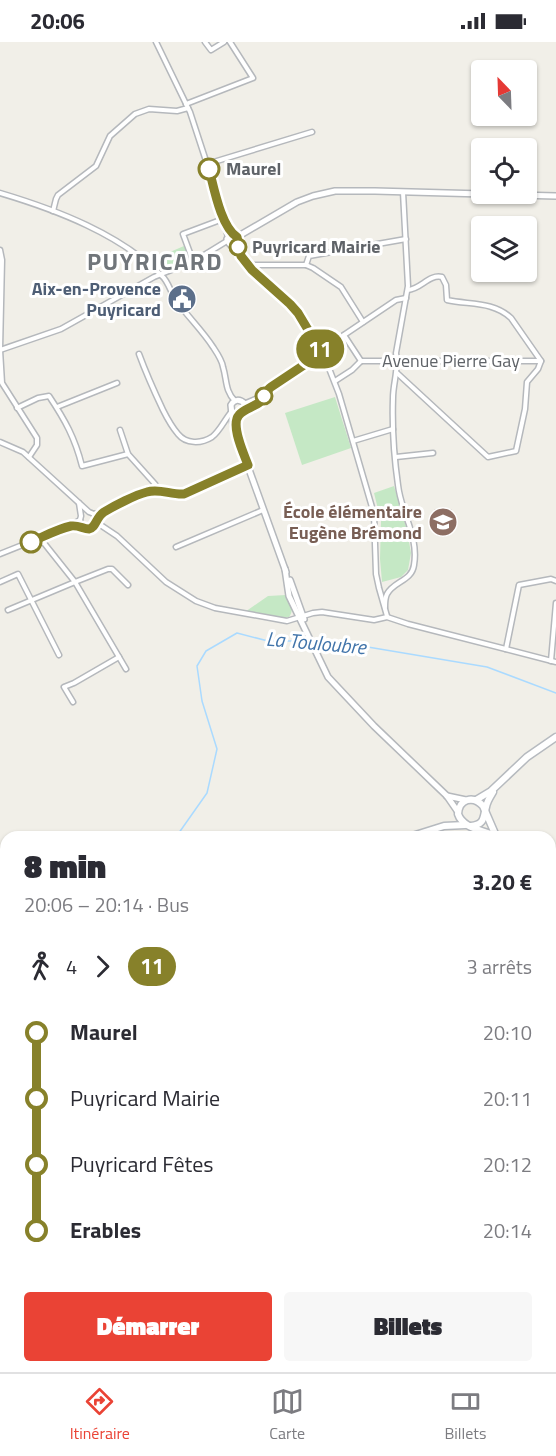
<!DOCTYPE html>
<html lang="fr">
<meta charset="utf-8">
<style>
:root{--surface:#fff;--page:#f7f7f7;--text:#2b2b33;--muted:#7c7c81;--line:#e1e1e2;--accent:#ea4335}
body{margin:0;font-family:"Titillium Web",sans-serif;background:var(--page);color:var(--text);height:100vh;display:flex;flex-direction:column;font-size:22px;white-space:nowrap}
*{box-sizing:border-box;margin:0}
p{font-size:20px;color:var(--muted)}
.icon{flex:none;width:33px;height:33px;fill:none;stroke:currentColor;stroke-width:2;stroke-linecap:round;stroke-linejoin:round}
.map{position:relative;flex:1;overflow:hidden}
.sheet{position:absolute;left:0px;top:789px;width:556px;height:542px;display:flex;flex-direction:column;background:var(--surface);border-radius:18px 18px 0 0;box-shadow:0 2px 4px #0004}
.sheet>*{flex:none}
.badge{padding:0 12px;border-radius:20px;font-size:21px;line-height:39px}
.needle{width:39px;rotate:337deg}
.fabs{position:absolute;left:471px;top:18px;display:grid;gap:12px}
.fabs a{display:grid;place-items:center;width:66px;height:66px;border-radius:6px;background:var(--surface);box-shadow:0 2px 4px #0004;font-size:30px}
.map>.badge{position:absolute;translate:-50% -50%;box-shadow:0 0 0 3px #fff}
.legs{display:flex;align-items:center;gap:9px;height:66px;padding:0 24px;font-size:20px}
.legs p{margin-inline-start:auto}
.headline{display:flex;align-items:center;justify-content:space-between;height:102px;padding:0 24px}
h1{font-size:33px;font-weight:800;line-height:45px}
.primary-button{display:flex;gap:12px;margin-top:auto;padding:12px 24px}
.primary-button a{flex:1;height:69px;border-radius:6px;background:var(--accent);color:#fff;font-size:24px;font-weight:800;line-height:69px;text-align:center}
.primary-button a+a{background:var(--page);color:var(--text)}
ul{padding:0 24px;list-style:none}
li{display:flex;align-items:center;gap:21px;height:66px;font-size:22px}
li i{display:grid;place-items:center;width:9px;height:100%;margin:0 8px;background:currentColor}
li i::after{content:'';width:15px;height:15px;margin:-8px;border:4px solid;border-radius:50%;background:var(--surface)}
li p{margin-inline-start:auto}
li:first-child i{background:linear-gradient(#0000 50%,currentColor 0)}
li:last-child i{background:linear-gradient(currentColor 50%,#0000 0)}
.status{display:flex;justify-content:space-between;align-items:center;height:42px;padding:0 30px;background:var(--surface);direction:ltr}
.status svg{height:16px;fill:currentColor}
.dock{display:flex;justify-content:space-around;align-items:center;height:84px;border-top:2px solid var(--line);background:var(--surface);font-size:16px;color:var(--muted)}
.dock a{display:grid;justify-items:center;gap:3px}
.dock .current{color:var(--accent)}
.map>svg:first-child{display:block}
.green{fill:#c5e8c5}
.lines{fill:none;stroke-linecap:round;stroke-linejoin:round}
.stream{stroke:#aadaff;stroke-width:1.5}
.minor-casing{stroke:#b5b8bc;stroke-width:7}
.tertiary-casing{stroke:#b5b8bc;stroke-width:8}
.secondary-casing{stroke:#b6babf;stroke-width:9}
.minor{stroke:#fff;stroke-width:4}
.tertiary{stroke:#fff;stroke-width:5}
.secondary{stroke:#fff;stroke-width:6}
.rail{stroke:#b6b7b8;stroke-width:1.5;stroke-dasharray:1.5 8;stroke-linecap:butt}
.line-1-casing{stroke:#fff;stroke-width:14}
.line-1{stroke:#87812a;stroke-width:9}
.stop-1-dot{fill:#fff;stroke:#87812a;stroke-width:3}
.labels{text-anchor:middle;stroke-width:6;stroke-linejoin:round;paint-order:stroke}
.stop-label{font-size:18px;font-weight:bold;fill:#5f6368;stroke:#fff;text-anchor:start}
.service-label{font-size:18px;font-weight:bold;fill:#4e5e75;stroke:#fff;text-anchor:end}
.street-label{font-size:18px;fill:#5f6368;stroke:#fff}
.education-label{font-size:18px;font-weight:bold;fill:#785e54;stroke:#fff;text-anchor:end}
.water-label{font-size:20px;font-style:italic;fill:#4174aa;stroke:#fff}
.district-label{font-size:24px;font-weight:bold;letter-spacing:1.5px;fill:#70757a;stroke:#fff}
</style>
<div class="status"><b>20:06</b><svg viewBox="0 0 49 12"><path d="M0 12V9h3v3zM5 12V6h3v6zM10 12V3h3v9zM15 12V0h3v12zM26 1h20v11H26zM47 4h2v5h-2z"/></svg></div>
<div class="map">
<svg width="556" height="1330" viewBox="0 0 556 1330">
<rect width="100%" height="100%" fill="#f1efe8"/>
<g class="green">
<polygon points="184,204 189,216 158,231 149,219"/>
<polygon points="335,355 351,406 302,423 285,371"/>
<polygon points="394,444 407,488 411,511 408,528 401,535 382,540 380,517 381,479 374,451"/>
<path d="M 286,553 C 290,561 295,567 289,575 L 284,576 L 245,570 L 268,554 Z"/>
<polygon points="399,1325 399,1324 503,1325 501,1330 398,1330"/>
</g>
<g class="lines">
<g class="stream">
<polyline points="312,599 332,599 487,625 556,651"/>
<polyline points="176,795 207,751 217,707 202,659 197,624 206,609 237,591 268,599 307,599"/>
<polyline points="0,832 6,832"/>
</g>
<g class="minor-casing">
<g id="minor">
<polyline points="156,0 190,70 207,122 228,195"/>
<polyline points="205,0 211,8 224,0"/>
<polyline points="186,62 253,36 230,0"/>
<polyline points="207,122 312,90"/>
<path d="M 0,151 C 57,168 120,192 162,234 C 168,239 171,251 176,258 C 187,274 202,288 213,305 C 217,311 222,318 223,325 C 227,338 225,349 235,359"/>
<polyline points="53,169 56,157 58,153 96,124 110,94 135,72 149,67 177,69 188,66"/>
<polyline points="0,208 2,218 0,307"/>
<polyline points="193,219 183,192 223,177"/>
<polyline points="248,223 306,223 313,226 341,245 363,280"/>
<polyline points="306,223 309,214 406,197"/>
<path d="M 408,248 C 421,247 429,232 442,235 L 446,243 L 447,258 C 469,263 493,259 511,276 L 541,319"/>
<polyline points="344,293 361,319"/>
<polyline points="0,308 61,287 154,235 196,218 227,199"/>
<polyline points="0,308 2,341 37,396 37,403 29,415"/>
<path d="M 139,312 C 146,331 154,349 163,368 C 167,376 172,385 178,392 C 186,402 201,402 212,395 C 220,389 225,377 232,369"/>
<polyline points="361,319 540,319"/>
<polyline points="397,331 488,415 516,409 525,367 527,340 538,327 541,319"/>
<polyline points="335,339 352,328 361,319"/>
<polyline points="57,365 117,341"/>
<path d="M 17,366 L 38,356 L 49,354 C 65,378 75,396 82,424 L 128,412"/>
<polyline points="120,388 128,412 155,442 158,449"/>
<polyline points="353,399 393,387"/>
<polyline points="0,400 23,410 89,470 94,472 96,477 94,484"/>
<polyline points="396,415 433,411"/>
<polyline points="79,461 81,474 80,478"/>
<path d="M 94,472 C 113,469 128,456 146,450 C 159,446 171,453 184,452 L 248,423"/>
<polyline points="96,480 117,494 166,540 196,559 215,566 287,579 313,571 322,570 374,578 387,575 408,582 556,620"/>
<polyline points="71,484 82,484 89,487 95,484"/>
<polyline points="40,496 75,540 126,627"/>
<polyline points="176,505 263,468"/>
<polyline points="0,512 70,484 80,478"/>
<polyline points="0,540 18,532 59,613"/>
<path d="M 385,565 C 385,561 385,556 387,552 C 394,539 412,539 414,523 C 419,494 401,471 398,443 C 394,415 392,385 393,356 C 393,341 399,327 396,311 L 408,244 L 403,150"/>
<polyline points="8,568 75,540 108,527 112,527 128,543"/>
<polyline points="387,574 379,546 376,532 374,472 339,352 323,311 344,293 396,258 406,256"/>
<polyline points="506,607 519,543 551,537 556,539"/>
<polyline points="551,619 556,561"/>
<polyline points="73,660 64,645 74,641 119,615"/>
<polyline points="550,881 556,874"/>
<polyline points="550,947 556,1032"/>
<polyline points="0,1232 6,1233"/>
<polyline points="550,1292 556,1294"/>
</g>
</g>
<g class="tertiary-casing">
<g id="tertiary">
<polyline points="237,195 297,160 313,154 335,149 375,149 556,154"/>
<polyline points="241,214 237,195 233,193 230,193 227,197 229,201 253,228 290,262 298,271 323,311 271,345 257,357 245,362"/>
<path d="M 245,362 C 240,357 234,357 231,363 L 233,383 L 286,530"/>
<path d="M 233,371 C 235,371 236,373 238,373 C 245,373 260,360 263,355"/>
<polyline points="285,527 289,554 328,635 374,684 447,754 458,770"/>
<polyline points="290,538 304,577"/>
<polyline points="447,754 466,758"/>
</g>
</g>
<g class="secondary-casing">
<g id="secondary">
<polyline points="476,758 491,749 527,715 556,695"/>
<path d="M 471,784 C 485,782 483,776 486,765 C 487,759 490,755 493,750"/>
<path d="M 496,794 L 483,764 C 473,753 459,757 458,772 C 463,787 484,788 497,795"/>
<polyline points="409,795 444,784 465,783"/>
<polyline points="550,829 556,833"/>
<polyline points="0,886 6,887"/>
</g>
</g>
<use href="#minor" class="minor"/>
<use href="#tertiary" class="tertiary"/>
<use href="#secondary" class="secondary"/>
<g class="rail">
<polyline points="550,864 556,859"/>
<polyline points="0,1136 6,1136"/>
</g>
</g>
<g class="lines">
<g class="line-1-casing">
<path id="line-1" d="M 31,500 C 43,495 57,487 71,484 C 79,483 83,487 89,487 C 96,486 96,475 104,470 C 114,464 135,453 147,450 C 159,446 171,453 184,452 L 248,423 C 244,412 230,383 239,373 C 244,367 254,365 260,360 C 265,355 265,349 271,345 L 322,311 L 298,271 L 290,262 L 252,228 L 241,214 L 237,195 C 221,185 214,146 209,127"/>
</g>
<use href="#line-1" class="line-1"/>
</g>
<defs>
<g id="civic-disc" transform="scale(1.5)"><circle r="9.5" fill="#5c6f8a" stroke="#fff"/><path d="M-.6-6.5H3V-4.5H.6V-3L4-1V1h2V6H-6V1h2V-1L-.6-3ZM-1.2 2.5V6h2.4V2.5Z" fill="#fff"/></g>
<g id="school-disc" transform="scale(1.5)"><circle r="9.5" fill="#8d6e63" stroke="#fff"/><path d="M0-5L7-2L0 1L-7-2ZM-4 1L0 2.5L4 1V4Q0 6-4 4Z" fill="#fff"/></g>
</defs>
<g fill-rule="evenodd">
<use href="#civic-disc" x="182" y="257"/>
<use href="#school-disc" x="443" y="480"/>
</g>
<g class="stop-1-dot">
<circle cx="209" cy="127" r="10"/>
<circle cx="238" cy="205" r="8"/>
<circle cx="264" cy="354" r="8"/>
<circle cx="31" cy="500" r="10"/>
</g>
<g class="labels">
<g class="stop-label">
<text x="226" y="133">Maurel</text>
<text x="252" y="211">Puyricard Mairie</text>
</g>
<g class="service-label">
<text x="161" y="253">Aix-en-Provence<tspan x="161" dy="21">Puyricard</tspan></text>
</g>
<g class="street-label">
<text x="451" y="325">Avenue Pierre Gay</text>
</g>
<g class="education-label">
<text x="422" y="476">École élémentaire<tspan x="422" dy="21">Eugène Brémond</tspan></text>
</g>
<g class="water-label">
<text transform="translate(316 601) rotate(5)" y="7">La Touloubre</text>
</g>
<g class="district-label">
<text x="155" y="228">PUYRICARD</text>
</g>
</g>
</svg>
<div class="fabs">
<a><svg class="needle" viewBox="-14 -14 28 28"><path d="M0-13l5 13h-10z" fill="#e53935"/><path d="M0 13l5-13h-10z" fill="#7c7c81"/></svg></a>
<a><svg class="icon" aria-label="locate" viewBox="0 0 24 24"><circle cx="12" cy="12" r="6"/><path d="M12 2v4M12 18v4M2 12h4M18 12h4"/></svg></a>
<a><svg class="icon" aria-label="layers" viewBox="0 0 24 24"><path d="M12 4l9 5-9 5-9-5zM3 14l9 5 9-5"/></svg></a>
</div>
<b class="badge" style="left:320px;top:307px;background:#87812a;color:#fff">11</b>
<section class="sheet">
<div class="headline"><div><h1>8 min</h1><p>20:06 – 20:14 · Bus</p></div><b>3.20 €</b></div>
<div class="legs"><svg class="icon" aria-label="walk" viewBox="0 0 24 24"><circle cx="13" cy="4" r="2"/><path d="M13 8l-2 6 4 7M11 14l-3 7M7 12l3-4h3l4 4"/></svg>4<svg class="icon" aria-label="forward" viewBox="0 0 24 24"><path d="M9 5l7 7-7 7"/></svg><b class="badge" style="background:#87812a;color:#fff">11</b><p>3 arrêts</p></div>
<ul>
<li><i style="color:#87812a"></i><b>Maurel</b><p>20:10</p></li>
<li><i style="color:#87812a"></i><span>Puyricard Mairie</span><p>20:11</p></li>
<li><i style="color:#87812a"></i><span>Puyricard Fêtes</span><p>20:12</p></li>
<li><i style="color:#87812a"></i><b>Erables</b><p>20:14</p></li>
</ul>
<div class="primary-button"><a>Démarrer</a><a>Billets</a></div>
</section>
</div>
<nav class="dock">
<a class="current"><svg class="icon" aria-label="directions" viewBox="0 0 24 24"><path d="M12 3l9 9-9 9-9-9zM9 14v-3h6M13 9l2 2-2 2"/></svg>Itinéraire</a>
<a><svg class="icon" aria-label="map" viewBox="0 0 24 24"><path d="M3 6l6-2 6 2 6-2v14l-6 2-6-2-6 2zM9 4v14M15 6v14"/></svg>Carte</a>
<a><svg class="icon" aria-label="tickets" viewBox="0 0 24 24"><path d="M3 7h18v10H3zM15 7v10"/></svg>Billets</a>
</nav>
